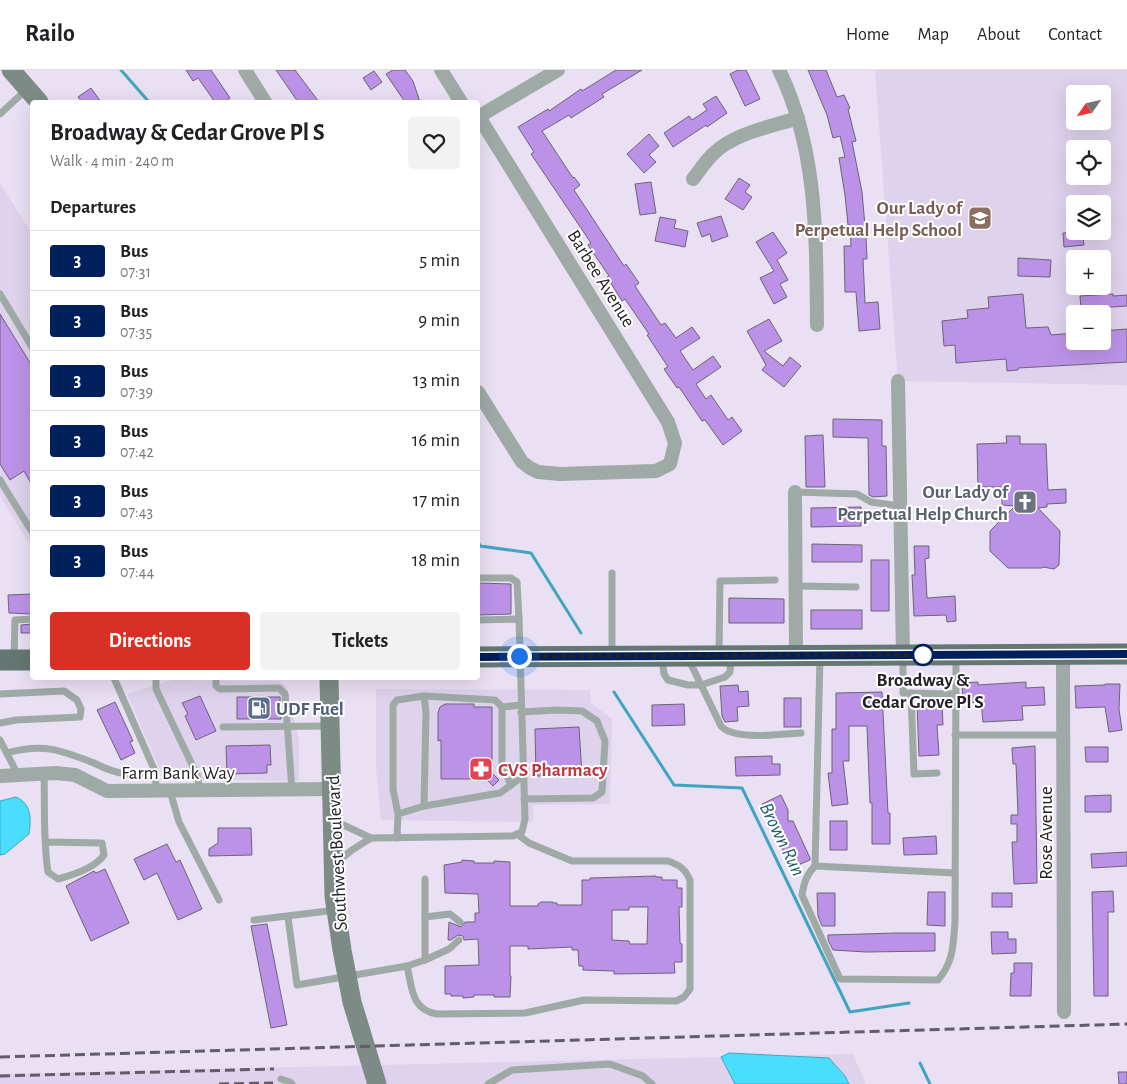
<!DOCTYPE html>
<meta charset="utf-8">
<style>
:root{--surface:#fff;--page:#f2f2f2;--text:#202124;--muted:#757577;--line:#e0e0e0;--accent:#d93025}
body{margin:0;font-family:"Alegreya Sans",sans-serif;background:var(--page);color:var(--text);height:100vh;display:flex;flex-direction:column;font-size:19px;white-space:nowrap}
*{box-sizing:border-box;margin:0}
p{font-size:16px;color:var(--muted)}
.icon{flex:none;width:28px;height:28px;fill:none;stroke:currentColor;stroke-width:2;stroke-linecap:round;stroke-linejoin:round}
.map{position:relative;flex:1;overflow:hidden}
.drawer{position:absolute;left:30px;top:30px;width:450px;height:580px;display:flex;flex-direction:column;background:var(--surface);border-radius:5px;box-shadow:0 5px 20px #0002}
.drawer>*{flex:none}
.badge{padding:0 10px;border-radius:4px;font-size:18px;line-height:32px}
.needle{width:32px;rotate:236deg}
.fabs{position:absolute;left:1066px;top:15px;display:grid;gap:10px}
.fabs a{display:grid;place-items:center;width:45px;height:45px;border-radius:5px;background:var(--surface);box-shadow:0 5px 20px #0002;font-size:25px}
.you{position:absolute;width:25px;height:25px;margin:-12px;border:4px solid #fff;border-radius:50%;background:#1a73e8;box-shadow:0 0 0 8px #1a73e833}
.map>.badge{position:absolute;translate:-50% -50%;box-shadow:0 0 0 2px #fff}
h2{padding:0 20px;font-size:19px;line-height:45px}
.round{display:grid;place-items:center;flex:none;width:52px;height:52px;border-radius:5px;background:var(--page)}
.headline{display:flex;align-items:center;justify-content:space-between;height:85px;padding:0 20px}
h1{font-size:24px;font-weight:700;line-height:38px}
.button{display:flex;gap:10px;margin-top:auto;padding:10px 20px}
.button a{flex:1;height:58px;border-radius:5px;background:var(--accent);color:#fff;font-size:20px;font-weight:700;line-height:58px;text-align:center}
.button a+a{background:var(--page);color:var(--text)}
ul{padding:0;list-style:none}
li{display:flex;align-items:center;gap:15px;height:60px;padding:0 20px;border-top:1px solid var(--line)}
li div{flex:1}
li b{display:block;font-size:19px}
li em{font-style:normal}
li .badge{min-width:55px;font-weight:700;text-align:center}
header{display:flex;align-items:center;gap:30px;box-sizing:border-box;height:70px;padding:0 25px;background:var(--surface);border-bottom:1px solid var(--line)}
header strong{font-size:24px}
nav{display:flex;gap:28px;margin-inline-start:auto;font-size:18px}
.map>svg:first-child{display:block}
.built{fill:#ded2ec;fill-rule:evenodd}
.water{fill:#4addfe;stroke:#3fa5be}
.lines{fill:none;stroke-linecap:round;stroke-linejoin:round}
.stream{stroke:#3fa5be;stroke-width:3}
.building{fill:#bc92e8;stroke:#6b6474;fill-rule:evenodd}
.lane{stroke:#9fa9a6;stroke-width:7}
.street{stroke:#9fa9a6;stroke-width:14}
.secondary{stroke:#7d8b87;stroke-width:19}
.primary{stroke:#647772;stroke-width:21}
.rail{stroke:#615c67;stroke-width:3;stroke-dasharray:10 5;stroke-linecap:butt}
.line-casing{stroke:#fff;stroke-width:11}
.line{stroke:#00205b;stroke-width:8}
.walk{stroke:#242128;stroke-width:5;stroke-dasharray:0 9}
.stop-dot{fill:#fff;stroke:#00205b;stroke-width:2.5}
.labels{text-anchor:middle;stroke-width:4;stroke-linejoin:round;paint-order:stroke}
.education-label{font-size:19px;font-weight:bold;fill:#785e54;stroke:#fff;text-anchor:end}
.street-label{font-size:19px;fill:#242128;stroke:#fff}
.worship-label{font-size:19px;font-weight:bold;fill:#5b616d;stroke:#fff;text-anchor:end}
.stop-label{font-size:19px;font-weight:bold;fill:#242128;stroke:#fff}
.service-label{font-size:19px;font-weight:bold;fill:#4e5e75;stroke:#fff;text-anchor:start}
.health-label{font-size:19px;font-weight:bold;fill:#be3a42;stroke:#fff;text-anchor:start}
.water-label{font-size:20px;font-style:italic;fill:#235e6b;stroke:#fff}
</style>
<header>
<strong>Railo</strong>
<nav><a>Home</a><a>Map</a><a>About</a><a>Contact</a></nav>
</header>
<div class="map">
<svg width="1127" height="1014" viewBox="0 0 1127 1014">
<rect width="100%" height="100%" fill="#e9e0f3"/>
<g class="built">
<path d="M 875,0 L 1127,0 L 1127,315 L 898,311 ZM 1075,24 L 1102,24 L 1102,51 L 1075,51 ZM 1075,79 L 1102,79 L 1102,106 L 1075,106 ZM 1075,134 L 1102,134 L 1102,161 L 1075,161 ZM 1075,189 L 1102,189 L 1102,216 L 1075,216 ZM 1075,244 L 1102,244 L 1102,271 L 1075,271 Z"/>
<polygon points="0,113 32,164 32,478 0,426"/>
<polygon points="172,610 278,611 287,617 299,670 299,711 164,709 127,624"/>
<polygon points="376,619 590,620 591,633 612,649 610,734 533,735 533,752 381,750 376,697"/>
<polygon points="853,984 866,1014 0,1014 0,1004"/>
</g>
<g class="water">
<path d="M 16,727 C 32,734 31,750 29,764 L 5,784 L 0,785 L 0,731 Z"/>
<polygon points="729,983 829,988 845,1006 849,1014 735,1014 721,987"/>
</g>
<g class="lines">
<g class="stream">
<polyline points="121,0 149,32"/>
<polyline points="478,471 480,476 531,483 581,563"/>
<polyline points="614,622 674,715 742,718 850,942 909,933"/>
<polyline points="920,993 930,1014"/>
</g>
</g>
<g class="building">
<polygon points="186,0 211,0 230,28 224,32 215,32 198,8 193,11"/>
<polygon points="276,0 295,0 319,32 298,32"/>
<polygon points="393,0 405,0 413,11 420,32 405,32 386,4"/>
<polygon points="616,0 642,0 602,24 604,27 571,48 569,45 542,61 573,108 574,107 580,115 574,120 624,196 626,194 639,213 635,216 661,255 665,253 676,268 692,257 700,268 680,281 693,300 713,286 721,297 696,314 706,329 711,325 728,350 732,347 742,361 723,375 705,350 702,351 679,317 677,318 664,299 668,297 647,265 649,264 625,229 622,231 607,207 609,206 588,175 591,173 531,84 534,82 518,57 548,39 549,41 581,19 582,21"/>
<polygon points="738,0 746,0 760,29 745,36 730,4"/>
<polygon points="808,0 826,0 837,27 844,25 850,38 848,39 856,71 852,72 862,122 866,167 867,189 863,189 865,233 878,232 880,259 859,261 856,222 845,222 844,176 851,176 850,155 848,155 845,125 839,88 845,87 840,66 833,68 827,45"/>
<polygon points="374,1 382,12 371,20 363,8"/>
<polygon points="91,18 101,32 82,32 78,27"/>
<polygon points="716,26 727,43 707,57 706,55 673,77 664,63 689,46 692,50 707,40 703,34"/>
<polygon points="649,64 659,76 649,85 656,92 644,103 627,84"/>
<polygon points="739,108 750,115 745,122 752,127 743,140 725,129"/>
<polygon points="651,112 656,143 640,145 635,114"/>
<polygon points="721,146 728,166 712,172 710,164 702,167 697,153"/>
<polygon points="660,147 676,150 674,158 688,161 685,177 655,171"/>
<polygon points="1082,161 1084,175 1064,177 1063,163"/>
<polygon points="773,162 787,183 777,190 788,210 780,214 787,227 774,234 760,208 774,201 756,172"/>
<polygon points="1018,188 1051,190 1050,207 1018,206"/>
<polygon points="1023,224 1026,258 1048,257 1051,265 1075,263 1075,271 1102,271 1102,261 1127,259 1127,292 1018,298 1018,300 1007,301 1006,289 956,293 955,275 944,276 942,251 968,248 967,240 989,238 988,227"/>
<polygon points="1113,224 1113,226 1127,225 1127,236 1081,239 1080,226"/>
<polygon points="0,244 32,296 32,415 24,401 10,410 0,394"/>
<polygon points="769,249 782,271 764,281 783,296 790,287 801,296 784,317 762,300 766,295 747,261"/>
<polygon points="833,349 882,350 882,376 886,376 887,426 873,427 869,425 868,368 833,367"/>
<polygon points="823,365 825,417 806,417 805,366"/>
<polygon points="1006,366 1020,366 1020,374 1046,374 1048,420 1066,419 1066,433 1047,434 1047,437 1038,438 1060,461 1059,495 1054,499 1043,497 1042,498 1008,498 990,481 990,461 1015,436 1002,435 1002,417 978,417 977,374 1007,373"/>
<polygon points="861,437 861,456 811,457 811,438"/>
<polygon points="812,474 862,475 862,492 812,492"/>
<polygon points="914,476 929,476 929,488 925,489 927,528 955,526 956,551 947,552 946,545 914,546 912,505 915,505"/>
<rect x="871" y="490" width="18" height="51"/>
<polygon points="478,513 511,514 511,544 478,545"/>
<polygon points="32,524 32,544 9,543 8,525"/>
<polygon points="729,528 784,529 784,553 729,553"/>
<rect x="811" y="540" width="51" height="19"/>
<polygon points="32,554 32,563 21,563 21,555"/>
<polygon points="978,612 978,615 1026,612 1026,618 1044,617 1045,635 1022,636 1023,650 983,652 981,632 963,633 962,613"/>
<polygon points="1105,614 1120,614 1119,639 1122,660 1109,662 1105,637 1076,638 1075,616 1105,615"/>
<polygon points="738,615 739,622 748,621 749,636 737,637 738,651 725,652 722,646 720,616"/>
<polygon points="882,622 888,743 890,743 890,774 872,774 872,733 870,733 867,656 849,656 849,691 843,691 848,734 832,736 828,703 832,703 832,659 836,659 836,623"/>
<polygon points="200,626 216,661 196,670 185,646 188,644 182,633"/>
<polygon points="237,627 280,627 281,649 237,649"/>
<rect x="784" y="628" width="17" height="29"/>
<polygon points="115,632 133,671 130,672 135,683 121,690 97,640"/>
<polygon points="942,633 943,655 937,655 939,685 919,686 917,634"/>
<polygon points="445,634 474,634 474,637 492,637 492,703 499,710 493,716 486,709 441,709 441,670 438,671 438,643 440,637"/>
<polygon points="684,634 685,655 652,656 652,635"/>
<polygon points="579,657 582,705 536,706 535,659"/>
<polygon points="270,675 271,695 267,695 267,703 227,704 226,676"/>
<polygon points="1035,676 1037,813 1014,814 1012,772 1017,772 1017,754 1011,754 1011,745 1018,745 1016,694 1013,694 1012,678"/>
<polygon points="1085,677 1108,677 1108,692 1086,692"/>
<polygon points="772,686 772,694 780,694 780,705 736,706 735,687"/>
<polygon points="781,725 788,740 788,751 793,751 810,788 810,790 791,798 762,734"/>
<polygon points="1111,725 1111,742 1085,742 1085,726"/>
<rect x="830" y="751" width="17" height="29"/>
<polygon points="218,758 251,758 252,785 209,786 209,779 218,773"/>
<polygon points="936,766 937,784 904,785 903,768"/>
<polygon points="167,774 176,792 180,790 202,839 178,850 157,803 144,810 134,789"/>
<polygon points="1127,782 1127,796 1092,798 1091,784"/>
<path d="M 462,790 L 474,791 L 474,793 L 494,793 L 494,791 L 510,792 L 510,836 L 538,836 L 538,834 L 541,832 L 553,832 L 553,833 L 557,833 L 557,835 L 582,835 L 582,810 L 590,810 L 590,808 L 656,806 L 656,807 L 662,807 L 662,810 L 677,810 L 677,818 L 682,818 L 682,837 L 679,837 L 680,873 L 682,874 L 682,892 L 674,892 L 675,903 L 614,904 L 614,901 L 583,900 L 583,896 L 579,896 L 578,880 L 572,880 L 572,877 L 528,879 L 528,876 L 510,876 L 510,906 L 511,906 L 510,927 L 494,927 L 494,925 L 474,925 L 474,927 L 463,928 L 463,926 L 451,926 L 451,924 L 445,924 L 445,896 L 479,895 L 478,869 L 464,870 L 463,866 L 458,865 L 451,870 L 448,870 L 449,852 L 461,857 L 465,852 L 475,852 L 475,843 L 479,843 L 478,824 L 445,823 L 444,795 L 462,792 ZM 629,837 L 648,837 L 647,874 L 630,874 L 629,871 L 612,870 L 612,840 L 629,840 Z"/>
<polygon points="105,799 129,853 91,871 66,816 94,801 96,803"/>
<polygon points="1113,821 1114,842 1108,842 1108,926 1094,926 1092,822"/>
<polygon points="928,822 945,822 945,856 927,855"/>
<polygon points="817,823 835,823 835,856 822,856 818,846"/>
<rect x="992" y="823" width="20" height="14"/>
<polygon points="267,854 287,955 271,958 251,856"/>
<polygon points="991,862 1008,862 1008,869 1016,869 1016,883 992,884"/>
<polygon points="897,863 935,863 935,881 866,882 833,880 828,870 828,865"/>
<polygon points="1014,893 1032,893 1031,926 1010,926 1011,903 1014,903"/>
<polygon points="1118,1002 1127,1002 1127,1014 1119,1014"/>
</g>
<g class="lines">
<g class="lane">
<polyline points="0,44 27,19"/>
<polyline points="0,224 32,277"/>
<polyline points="0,410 32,462"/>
<polyline points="795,422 857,424 871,432 900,436"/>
<polyline points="478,508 511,508 517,512 519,549"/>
<polyline points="795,516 856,517"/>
<polyline points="719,582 720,511 775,510"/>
<polyline points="612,583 612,503"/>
<polyline points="14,587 15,550 32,549"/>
<polyline points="662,587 664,604 668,610 688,615 701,615 725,607 730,602 731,588"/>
<path d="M 820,587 L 815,796 C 806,805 804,813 802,825 L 840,909 L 938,910 C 954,891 953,875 955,852 L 956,586"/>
<path d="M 688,588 L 721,656 C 734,671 782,664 801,663"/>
<polyline points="903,588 903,623 956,624"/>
<polyline points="114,608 154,699 157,722"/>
<polyline points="156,608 156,619 197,705 200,720"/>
<polyline points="216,608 216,616 220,619 279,618 285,624 292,720"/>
<polyline points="911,623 914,704 937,703"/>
<polyline points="0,624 64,621 77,630 81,639 80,647 16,650 0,653"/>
<polyline points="424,626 495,630 502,637 502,694 511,715"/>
<polyline points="502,637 521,635"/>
<polyline points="521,642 557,640 582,641 597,651 605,671 602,722 593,728 524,729"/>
<polyline points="223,657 330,656"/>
<polyline points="955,665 1063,665"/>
<polyline points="0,670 18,705"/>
<path d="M 7,683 C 43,673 61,680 94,693 C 104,698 116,703 127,704 C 136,706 146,703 154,703"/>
<path d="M 44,703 C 45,736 43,770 48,802 L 58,809 C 73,805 95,798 104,785 L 102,773 L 45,772"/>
<polyline points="170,721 179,752 219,830"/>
<polyline points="424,736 500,723 523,706"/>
<polyline points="335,751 371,768 513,766 522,762 525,749 519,549 478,550"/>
<polyline points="397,768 398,744 393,719 393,635 397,630 424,626 426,642 424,736 398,744"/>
<polyline points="336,793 352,780 371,768"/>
<polyline points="815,796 955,803"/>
<path d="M 288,847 L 297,915 L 407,896 C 412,917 411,940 437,944 L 525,943 L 584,930 L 676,931 L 684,927 L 690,919 L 690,810 C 685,799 680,795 668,791 L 572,791 L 529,773 L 517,764"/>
<polyline points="425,847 450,844 460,852"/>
<polyline points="254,850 336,840"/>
<polyline points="425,890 449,879 459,870"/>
<polyline points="407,896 425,890 425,809"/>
<polyline points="281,1009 290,1012 292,1014"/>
<polyline points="488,1014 512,1000 610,994 643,1006 652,1014"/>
</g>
<g class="street">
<polyline points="245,0 265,32"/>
<polyline points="441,0 461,32"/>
<path d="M 779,0 C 818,79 816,168 817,255"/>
<polyline points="478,47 558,0"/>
<path d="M 693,109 C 699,101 705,92 713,84 C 734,63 770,57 798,48"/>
<polyline points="898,311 903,585"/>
<polyline points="478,322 522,392 530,398 538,402 560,404 656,401 670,394 675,373 668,352 479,47"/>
<polyline points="795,422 796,584"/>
<polyline points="1063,584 1064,942"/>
<polyline points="0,706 56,703 75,705 107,721 331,719"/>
</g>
<g class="secondary">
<polyline points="11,0 39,32"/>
<polyline points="329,608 334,826 342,880 352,932 377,1014"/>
</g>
<g class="primary">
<polyline points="478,587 1127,584"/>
<polyline points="0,590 32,590"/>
</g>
<g class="rail">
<polyline points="0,987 1127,954"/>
<polyline points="0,1006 274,999"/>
<polyline points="219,1014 273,1013"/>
</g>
</g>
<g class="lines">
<g class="line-casing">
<polyline id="line" points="478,587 1127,584"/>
</g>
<use href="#line" class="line"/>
<polyline class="walk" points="519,586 923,585"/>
</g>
<defs>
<g id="school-square" transform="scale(1.25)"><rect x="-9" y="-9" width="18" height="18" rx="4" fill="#8d6e63" stroke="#fff"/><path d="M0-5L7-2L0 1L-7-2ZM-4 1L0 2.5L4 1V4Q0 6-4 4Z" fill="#fff"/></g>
<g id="church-square" transform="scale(1.25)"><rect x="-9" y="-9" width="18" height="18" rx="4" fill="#6b7280" stroke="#fff"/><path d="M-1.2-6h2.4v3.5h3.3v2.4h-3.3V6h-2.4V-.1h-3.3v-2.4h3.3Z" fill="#fff"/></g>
<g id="fuel-square" transform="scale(1.25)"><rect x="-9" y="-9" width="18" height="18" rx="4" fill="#5c6f8a" stroke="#fff"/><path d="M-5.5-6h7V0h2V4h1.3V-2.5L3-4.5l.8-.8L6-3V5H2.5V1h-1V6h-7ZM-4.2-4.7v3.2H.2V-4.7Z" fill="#fff"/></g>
<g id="pharmacy-square" transform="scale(1.25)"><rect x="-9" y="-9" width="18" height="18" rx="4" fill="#e0444e" stroke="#fff"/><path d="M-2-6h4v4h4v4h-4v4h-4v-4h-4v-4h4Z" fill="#fff"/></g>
</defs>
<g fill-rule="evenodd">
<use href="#school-square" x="980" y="148"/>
<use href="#church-square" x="1025" y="432"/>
<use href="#fuel-square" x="259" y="638"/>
<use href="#pharmacy-square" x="481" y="699"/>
</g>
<circle class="stop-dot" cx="923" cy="585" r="10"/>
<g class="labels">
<g class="education-label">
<text x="962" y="144">Our Lady of<tspan x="962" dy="22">Perpetual Help School</tspan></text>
</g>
<g class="street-label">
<text transform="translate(602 208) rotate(58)" y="7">Barbee Avenue</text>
<text x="178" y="709">Farm Bank Way</text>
<text transform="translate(1045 763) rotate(-90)" y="7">Rose Avenue</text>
<text transform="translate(336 783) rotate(-93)" y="7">Southwest Boulevard</text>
</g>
<g class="worship-label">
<text x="1008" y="428">Our Lady of<tspan x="1008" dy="22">Perpetual Help Church</tspan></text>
</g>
<g class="stop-label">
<text x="923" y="616">Broadway &amp;<tspan x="923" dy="22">Cedar Grove Pl S</tspan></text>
</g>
<g class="service-label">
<text x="276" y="645">UDF Fuel</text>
</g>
<g class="health-label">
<text x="498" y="706">CVS Pharmacy</text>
</g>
<g class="water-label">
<text transform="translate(783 769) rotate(64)" y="7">Brown Run</text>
</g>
</g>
</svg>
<div class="fabs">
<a><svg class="needle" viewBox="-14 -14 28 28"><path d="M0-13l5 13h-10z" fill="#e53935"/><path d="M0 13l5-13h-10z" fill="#757577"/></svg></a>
<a><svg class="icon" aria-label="locate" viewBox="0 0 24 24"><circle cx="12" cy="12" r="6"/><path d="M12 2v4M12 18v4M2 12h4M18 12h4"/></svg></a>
<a><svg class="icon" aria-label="layers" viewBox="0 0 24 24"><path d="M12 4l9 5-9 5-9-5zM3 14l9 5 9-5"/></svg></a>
<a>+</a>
<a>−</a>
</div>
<div class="you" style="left:519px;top:586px"></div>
<section class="drawer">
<div class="headline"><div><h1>Broadway &amp; Cedar Grove Pl S</h1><p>Walk · 4 min · 240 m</p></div><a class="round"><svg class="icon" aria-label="heart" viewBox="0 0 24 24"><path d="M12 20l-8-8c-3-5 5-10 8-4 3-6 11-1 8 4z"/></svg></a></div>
<h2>Departures</h2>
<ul>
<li><span class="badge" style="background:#00205b;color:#fff">3</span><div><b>Bus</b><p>07:31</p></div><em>5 min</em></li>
<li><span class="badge" style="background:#00205b;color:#fff">3</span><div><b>Bus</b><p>07:35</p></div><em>9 min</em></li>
<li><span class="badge" style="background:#00205b;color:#fff">3</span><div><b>Bus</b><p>07:39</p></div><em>13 min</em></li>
<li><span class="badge" style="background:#00205b;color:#fff">3</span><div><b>Bus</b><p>07:42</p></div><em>16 min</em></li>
<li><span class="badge" style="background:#00205b;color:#fff">3</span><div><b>Bus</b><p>07:43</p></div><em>17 min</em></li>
<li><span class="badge" style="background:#00205b;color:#fff">3</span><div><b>Bus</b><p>07:44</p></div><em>18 min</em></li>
</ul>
<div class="button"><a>Directions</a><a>Tickets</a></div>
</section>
</div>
